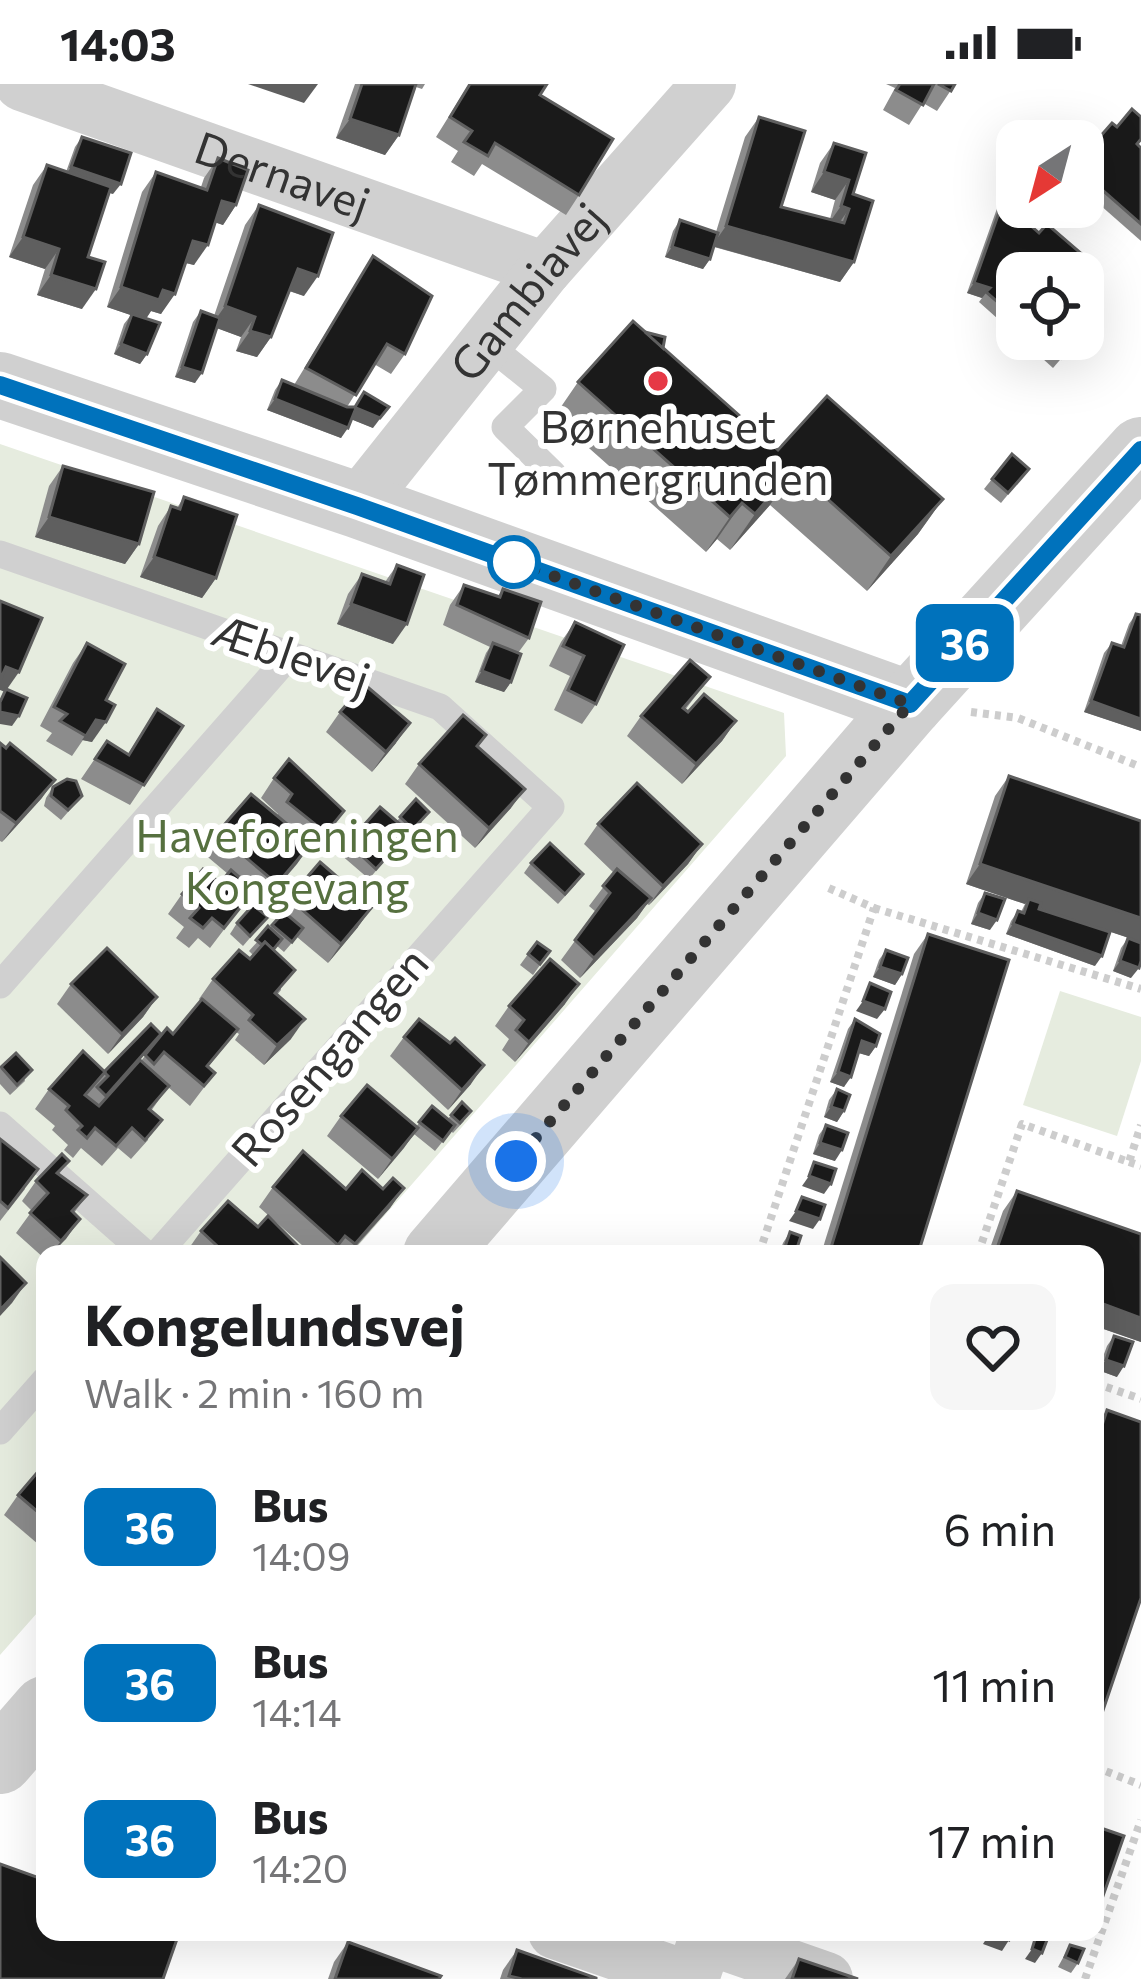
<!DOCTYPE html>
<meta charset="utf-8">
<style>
:root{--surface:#fff;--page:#f6f6f6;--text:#202124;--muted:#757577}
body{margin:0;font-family:Commissioner,sans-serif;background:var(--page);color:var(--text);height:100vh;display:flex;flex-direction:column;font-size:45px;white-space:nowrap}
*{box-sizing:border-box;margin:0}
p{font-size:39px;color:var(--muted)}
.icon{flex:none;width:66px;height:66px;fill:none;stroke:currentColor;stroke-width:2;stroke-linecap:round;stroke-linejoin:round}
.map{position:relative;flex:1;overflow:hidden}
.panel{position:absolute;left:36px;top:1161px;width:1068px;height:696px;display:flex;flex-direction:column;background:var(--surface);border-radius:24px;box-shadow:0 12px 48px #0002}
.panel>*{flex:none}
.badge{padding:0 24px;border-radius:18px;font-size:42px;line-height:78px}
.needle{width:78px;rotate:216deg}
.fabs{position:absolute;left:996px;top:36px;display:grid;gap:24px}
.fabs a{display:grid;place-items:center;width:108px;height:108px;border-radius:24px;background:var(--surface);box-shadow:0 12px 48px #0002;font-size:60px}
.you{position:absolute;width:60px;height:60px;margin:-30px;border:9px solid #fff;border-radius:50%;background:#1a73e8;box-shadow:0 0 0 18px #1a73e833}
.map>.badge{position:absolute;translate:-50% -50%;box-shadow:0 0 0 6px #fff}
.round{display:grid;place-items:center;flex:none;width:126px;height:126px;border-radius:24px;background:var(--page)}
.overview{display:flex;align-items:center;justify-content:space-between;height:204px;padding:0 48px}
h1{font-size:57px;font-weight:700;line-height:90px}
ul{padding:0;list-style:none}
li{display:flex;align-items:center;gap:36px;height:156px;padding:0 48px}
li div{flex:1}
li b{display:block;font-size:45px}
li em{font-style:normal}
li .badge{min-width:132px;font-weight:700;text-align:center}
.status{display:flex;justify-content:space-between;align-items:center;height:84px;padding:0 60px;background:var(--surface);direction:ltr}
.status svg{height:33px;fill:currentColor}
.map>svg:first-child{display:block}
.green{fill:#e6ecdf}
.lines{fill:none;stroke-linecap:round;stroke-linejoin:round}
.path{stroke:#cdcdcd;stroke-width:8;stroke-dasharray:6 6;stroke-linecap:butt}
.service{stroke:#d0d0d0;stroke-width:27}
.minor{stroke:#d0d0d0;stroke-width:54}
.tertiary{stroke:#d0d0d0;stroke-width:66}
.wall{fill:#8c8c8c}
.shaded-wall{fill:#5f5f5f}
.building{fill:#1a1a1a;stroke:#5f5f5f;stroke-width:3}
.line-casing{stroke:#fff;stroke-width:27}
.line{stroke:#0072bc;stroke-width:18}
.walk{stroke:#333;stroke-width:12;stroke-dasharray:0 21.6}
.poi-dot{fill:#e63946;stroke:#fff;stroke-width:4.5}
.stop-dot{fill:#fff;stroke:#0072bc;stroke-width:6}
.labels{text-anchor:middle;stroke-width:12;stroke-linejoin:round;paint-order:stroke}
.street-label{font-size:45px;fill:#333;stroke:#fff}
.poi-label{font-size:45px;fill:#333;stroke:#fff}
.park-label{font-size:45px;fill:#56703f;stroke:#fff}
</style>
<div class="status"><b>14:03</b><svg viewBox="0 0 49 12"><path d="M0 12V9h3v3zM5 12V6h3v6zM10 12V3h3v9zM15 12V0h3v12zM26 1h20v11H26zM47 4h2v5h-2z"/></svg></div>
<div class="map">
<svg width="1141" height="1895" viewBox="0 0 1141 1895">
<rect width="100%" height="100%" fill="#fff"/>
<g class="green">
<polygon points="0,360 784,629 786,672 351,1170 45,1170 45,1520 0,1571"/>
<polygon points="1060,907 1141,933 1141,977 1117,1052 1023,1021"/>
</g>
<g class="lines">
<g class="path">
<polyline points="971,628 1018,634 1141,683"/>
<polyline points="874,824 1141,905"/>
<polyline points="1129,1078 1141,1082"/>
<polyline points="759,1170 874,824 824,802"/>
<polyline points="978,1170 1022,1040 1129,1078 1141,1041"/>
<polyline points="1095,1299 1141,1315"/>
<polyline points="1095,1683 1141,1701"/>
<polyline points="1085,1895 1141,1736"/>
</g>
<g class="service">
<polyline points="486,259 543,305 505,343 553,390"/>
<polyline points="0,470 440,623 551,723 157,1170"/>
<polyline points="0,901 290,571"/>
<polyline points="0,1041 146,1170"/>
<polyline points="0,1347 45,1296"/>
</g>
<g class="minor">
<path id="s1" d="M 22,0 L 545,185"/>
<path id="s2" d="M 357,421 L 545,185 L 709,0"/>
<polyline points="555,1848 691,1895"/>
<polyline points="692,1895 706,1853 826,1895"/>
</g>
<g class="tertiary">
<polyline points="0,301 357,421 910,620"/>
<polyline points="436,1170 910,620 1141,366"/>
<polyline points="0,1677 45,1625"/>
</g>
</g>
<g class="wall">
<polygon points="355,0 425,0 422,5 416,3 399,51 385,71 336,54"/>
<polygon points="469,0 547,0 540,11 579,111 566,131 482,80 474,92 451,78 458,67 436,53"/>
<polygon points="886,0 955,0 937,27 923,19 909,41 883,26 895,4"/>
<polygon points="759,33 781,123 830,135 835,116 811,108 820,79 834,59 853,110 854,178 840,198 714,163 710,175 703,185 665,173 673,147 680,136 716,148 745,53"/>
<polygon points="82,53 113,110 110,109 88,173 82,225 37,211 45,185 9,173 33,101 47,81 66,88 75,63"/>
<polygon points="1138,61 1141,64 1141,157 1083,106 1083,72"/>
<polygon points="218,74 236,121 223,141 215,138 194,181 185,179 161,230 151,227 146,235 147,270 140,280 114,270 124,240 131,231 107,223 142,108 156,88 201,103 204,94"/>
<polygon points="1007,106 1011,124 1039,149 1084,172 1072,189 1017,189 1017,252 979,218 982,214 967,209 1000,116"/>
<polygon points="259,121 304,212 289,207 271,253 257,273 236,267 241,253 217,244 195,299 175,293 193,238 201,227 214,232 245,141"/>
<polygon points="373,172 405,270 391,290 374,280 347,323 354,323 364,308 373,344 351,335 341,354 267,326 275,306 282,296 294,301"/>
<polygon points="1021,255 1078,255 1053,284"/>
<polygon points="663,264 778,366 943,415 918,450 867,507 770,421 730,466 717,455 706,468 554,333 578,298"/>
<polygon points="63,382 139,460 125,480 35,453 49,402"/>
<polygon points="1029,385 1001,419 984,405 992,395"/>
<polygon points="184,413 216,494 202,514 140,493 158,442 171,422 177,424"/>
<polygon points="397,481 393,560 337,540 348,510 362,490 385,498"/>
<polygon points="464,501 498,512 503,505 529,554 518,569 511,598 504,608 475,598 486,569 490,563 443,541 450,521"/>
<polygon points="1136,530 1141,531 1141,647 1084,628 1104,569 1112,559 1121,562 1129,540"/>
<polygon points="575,538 596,620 582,640 554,626 570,592 549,582 561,558"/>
<polygon points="87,559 106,616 92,658 83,656 72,672 46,657 52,649 40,642 73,579"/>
<polygon points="710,593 685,626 688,628 736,637 722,657 682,700 627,652 641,632"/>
<polygon points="157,625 183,642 130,721 81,695 107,657 128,670"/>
<polygon points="340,628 396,659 372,688 326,648"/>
<polygon points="486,651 478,663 511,724 475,764 405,700 419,680"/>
<polygon points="0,659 55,696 41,715 2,758 0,757"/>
<polygon points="1009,692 1141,737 1141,858 1039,824 1095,882 1006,850 1011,837 1018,827 1021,828 1025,820 966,800 995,712"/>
<polygon points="274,694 344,727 312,769 307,765 263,820 251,810 210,864 198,854 189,864 176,854 184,843 168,830 182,810 220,799 228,790 203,769 217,749 277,732 278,730 261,714"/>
<polygon points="53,703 82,712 61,736 44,722 46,714"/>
<polygon points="416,715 422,738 405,755 404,754 369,795 340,770 348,759 397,737"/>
<polygon points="598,740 702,760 688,780 649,821 647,820 637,834 580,894 561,876 596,828 589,822 614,789 584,760"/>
<polygon points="531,779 576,800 558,820 524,789"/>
<polygon points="985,809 990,846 971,840 978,819"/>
<polygon points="289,814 358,843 328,879 297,853 284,868 277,862 274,867 281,906 277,911 291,955 264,981 235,956 239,950 236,948 208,983 215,989 190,1022 168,1003 151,1027 148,1056 131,1075 118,1064 102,1082 81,1064 73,1074 64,1066 68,1061 52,1046 55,1042 35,1025 49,1005 104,988 161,950 140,976 141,977 167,944 173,950 201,917 199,915 213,895 250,875 253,871 249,867 277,836 275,834"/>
<polygon points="268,833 243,862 230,850 237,839"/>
<polygon points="928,850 918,1170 821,1170 914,870"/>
<polygon points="1128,854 1131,894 1113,887 1121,864"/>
<polygon points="537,858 550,867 533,891 520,881"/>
<polygon points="886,866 902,890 895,901 873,893 879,876"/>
<polygon points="71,900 157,913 143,933 108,970 57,920"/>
<polygon points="565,920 515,978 502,966 509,955 495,942 509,922"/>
<polygon points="855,935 876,962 869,972 859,969 844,1003 830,998 848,945"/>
<polygon points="404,953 450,959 471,1000 448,1026 390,972"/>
<polygon points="16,969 25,997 10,1011 0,1000 0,985"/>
<polygon points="837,1005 844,1027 837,1038 824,1033 829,1016"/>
<polygon points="462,1018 464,1037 453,1049 451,1047 435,1067 414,1050 378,1095 327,1052 341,1032 416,1043 432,1022 448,1035"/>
<polygon points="826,1041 835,1077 813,1070 819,1051"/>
<polygon points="0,1055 25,1105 0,1137"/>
<polygon points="69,1077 59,1090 87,1111 74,1129 80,1135 53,1170 45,1170 45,1175 16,1149 32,1127 22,1117 36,1097"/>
<polygon points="273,1103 346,1105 404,1104 390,1124 350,1170 312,1170 259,1123"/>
<polygon points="1017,1107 1141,1150 1141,1258 1095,1242 1095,1170 988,1170 1003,1127"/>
<polygon points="258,1143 297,1161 291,1170 190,1170 187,1167 201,1147"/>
<polygon points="790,1148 795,1170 779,1170 783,1159"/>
<polygon points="1114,1252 1117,1293 1098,1286 1107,1262"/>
<polygon points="1107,1326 1098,1641 1095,1646 1095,1343"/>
<polygon points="45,1386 45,1466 4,1431 18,1411"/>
<polygon points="348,1858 439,1895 328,1895 334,1878"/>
<polygon points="1070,1861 1078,1879 1071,1889 1058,1883"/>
<polygon points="517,1866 596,1895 500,1895 503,1886"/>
<polygon points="799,1875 858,1895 785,1895"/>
</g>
<g class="shaded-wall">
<polygon points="248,0 318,0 304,19"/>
<polygon points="350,35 399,51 385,71 336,54"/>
<polygon points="71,83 121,100 113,110 64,93"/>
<polygon points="824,88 849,96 835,116 811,108"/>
<polygon points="222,117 236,121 223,141 208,136"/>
<polygon points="841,122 849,125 835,145 827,142"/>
<polygon points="726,142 854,178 840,198 712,162"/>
<polygon points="23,153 59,165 45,185 9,173"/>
<polygon points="193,157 208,161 194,181 179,177"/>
<polygon points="672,163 710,175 703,185 665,173"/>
<polygon points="298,185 318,192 304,212 284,205"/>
<polygon points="51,191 96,205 82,225 37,211"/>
<polygon points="974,199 990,204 982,214 967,209"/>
<polygon points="121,203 163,206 175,210 161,230 151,227 145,236 107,223"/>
<polygon points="225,222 255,233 241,253 211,242"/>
<polygon points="250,247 271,253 257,273 236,267"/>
<polygon points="121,260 147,270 140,280 114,270"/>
<polygon points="182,283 202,289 195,299 175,293"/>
<polygon points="275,315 348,344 341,354 267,326"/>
<polygon points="389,323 373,344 348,334 356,324"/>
<polygon points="794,385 770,421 730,466 755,430"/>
<polygon points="943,415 918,450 867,507 891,472"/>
<polygon points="742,419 717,455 706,468 730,433"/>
<polygon points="49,433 139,460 125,480 35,453"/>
<polygon points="154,473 216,494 202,514 140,493"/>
<polygon points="351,520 407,540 393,560 337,540"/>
<polygon points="6,583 19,588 5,608 0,606 0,591"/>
<polygon points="482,587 511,598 504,608 475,598"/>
<polygon points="1091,617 1141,635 1141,647 1084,628"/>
<polygon points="0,628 19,632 12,642 0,640"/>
<polygon points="96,636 106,638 92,658 82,656"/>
<polygon points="736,637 722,657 682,700 696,680"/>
<polygon points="410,639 396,659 372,688 386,668"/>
<polygon points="55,696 41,715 2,758 16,739"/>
<polygon points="525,705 511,724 475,764 489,744"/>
<polygon points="311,760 297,780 263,820 277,800"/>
<polygon points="702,760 688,780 649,821 663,802"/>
<polygon points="980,780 1141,834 1141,858 1027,820 1029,815 1025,820 966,800"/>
<polygon points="651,814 637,834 580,894 594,874"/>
<polygon points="372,823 358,843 328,879 341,860"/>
<polygon points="978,829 997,836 990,846 971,840"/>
<polygon points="1013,840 1102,872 1095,882 1006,850"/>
<polygon points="1120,877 1139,884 1131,894 1113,887"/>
<polygon points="880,883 902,890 895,901 873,893"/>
<polygon points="579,900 565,920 515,978 529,958"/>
<polygon points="157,913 143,933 108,970 122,950"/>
<polygon points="863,917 885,925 877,935 856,927"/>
<polygon points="305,935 291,955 264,981 277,961"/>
<polygon points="862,957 876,962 869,972 855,968"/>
<polygon points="484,981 471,1000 448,1026 462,1006"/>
<polygon points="838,988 851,993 844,1003 830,998"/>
<polygon points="831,1023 844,1027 837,1038 824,1033"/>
<polygon points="418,1044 404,1064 378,1095 392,1075"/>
<polygon points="820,1059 842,1066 835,1077 813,1070"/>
<polygon points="809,1092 831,1100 824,1110 802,1102"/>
<polygon points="404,1104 390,1124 348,1170 355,1160"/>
<polygon points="796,1127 820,1135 813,1145 789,1137"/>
<polygon points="80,1135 66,1155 51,1170 61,1157"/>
<polygon points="26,1199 12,1219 0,1232 0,1226"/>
<polygon points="1095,1217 1141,1234 1141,1258 1095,1242"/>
<polygon points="1106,1276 1124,1282 1117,1293 1098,1286"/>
<polygon points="326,1848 345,1848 341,1854"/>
<polygon points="354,1848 381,1848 375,1856"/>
<polygon points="950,1848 970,1848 966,1853"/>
<polygon points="990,1849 1009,1856 1002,1867 983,1860"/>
<polygon points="1032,1865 1042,1869 1035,1879 1025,1875"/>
</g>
<g class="building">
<polygon points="362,0 416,0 399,51 350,35"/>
<polygon points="470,0 547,0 540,11 613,55 579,111 495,59 488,72 464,58 472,47 450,33"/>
<polygon points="900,0 934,0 923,21 896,6"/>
<polygon points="938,0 955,0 951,7"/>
<polygon points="1132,25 1141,33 1141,55 1137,60 1141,64 1141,140 1083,89 1083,72 1112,39 1117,43"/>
<polygon points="759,33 805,47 781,123 844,139 849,125 841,122 849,96 824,88 834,59 866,69 853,110 873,117 854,178 726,142"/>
<polygon points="82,53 131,69 121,100 71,83"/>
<polygon points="218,74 248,86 236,121 222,117 208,161 193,157 175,210 163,206 159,216 121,203 156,88 207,106"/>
<polygon points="47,81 111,103 88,173 105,178 96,205 51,191 59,165 23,153"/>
<polygon points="1007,106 1015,108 1011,124 1039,149 1047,140 1084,172 1070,189 1017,189 1017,235 986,208 990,204 974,199"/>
<polygon points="259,121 333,149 318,192 298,185 271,253 250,247 255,233 225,222"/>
<polygon points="680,136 718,149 710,175 672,163"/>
<polygon points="373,172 432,212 405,270 387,260 356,311 306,284"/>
<polygon points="1083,216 1098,230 1083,248"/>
<polygon points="201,227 220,234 202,289 182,283"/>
<polygon points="132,230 160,239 147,270 121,260"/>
<polygon points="633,237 778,366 827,312 943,415 891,472 794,385 755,430 742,419 730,433 578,298"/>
<polygon points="645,248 665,253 663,264"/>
<polygon points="1040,255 1077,255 1061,274"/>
<polygon points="282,296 347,323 355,323 364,308 389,323 380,334 356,324 348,344 275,315"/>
<polygon points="1012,370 1029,385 1008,409 992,395"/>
<polygon points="63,382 154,408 139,460 49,433"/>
<polygon points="184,413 237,431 216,494 154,473 171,422 180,425"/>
<polygon points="397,481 424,491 407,540 351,520 362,490 390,500"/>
<polygon points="464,501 500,513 503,505 541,518 529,554 457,521"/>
<polygon points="0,517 42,534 19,588 6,583 0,596"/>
<polygon points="1136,530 1141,531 1141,635 1091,617 1112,559 1124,563"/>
<polygon points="575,538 624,561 596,620 568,606 584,572 563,562"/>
<polygon points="87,559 125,580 106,616 115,621 106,638 96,636 86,652 60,637 67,630 54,623"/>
<polygon points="493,559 521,570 511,598 482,587"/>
<polygon points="690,576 710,593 683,624 688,628 704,610 736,637 696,680 641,632"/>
<polygon points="364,600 410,639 386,668 340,628"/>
<polygon points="6,605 27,614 19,632 0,628 0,618"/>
<polygon points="157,625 183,642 144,701 95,675 107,657 129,671"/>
<polygon points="463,631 486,651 477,662 525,705 489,744 419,680"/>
<polygon points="0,659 6,664 10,659 55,696 16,739 0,727"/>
<polygon points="289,675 344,727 326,749 287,718 292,710 274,694"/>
<polygon points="1009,692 1141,737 1141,834 980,780"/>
<polygon points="67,695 76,697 82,712 68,726 51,712 53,703"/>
<polygon points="637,699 702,760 663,802 598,740"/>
<polygon points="251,710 311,760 277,800 217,749"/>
<polygon points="416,715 429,728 413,745 400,733"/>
<polygon points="380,723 409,748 376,785 348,759"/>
<polygon points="550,759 583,790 565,810 531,779"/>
<polygon points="320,778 372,823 341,860 289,814"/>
<polygon points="203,785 220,799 231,786 254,806 224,844 212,834 203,844 190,834 199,824 182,810"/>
<polygon points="617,785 651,814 594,874 575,856 610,809 603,802"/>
<polygon points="985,809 1005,815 997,836 978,829"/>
<polygon points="1029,815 1041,819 1039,825 1110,848 1102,872 1013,840 1018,827 1024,829"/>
<polygon points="253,821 268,833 250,852 237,839"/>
<polygon points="284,828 303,844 292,858 272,841"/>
<polygon points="268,842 282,855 273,866 265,858 262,861 256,856"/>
<polygon points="928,850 1009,876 918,1170 829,1170"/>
<polygon points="1128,854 1141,859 1141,877 1139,884 1120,877"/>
<polygon points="265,858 295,886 275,909 305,935 277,961 249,936 253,931 213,895 239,866 250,875"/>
<polygon points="537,858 550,867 540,880 528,870"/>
<polygon points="107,864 157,913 122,950 71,900"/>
<polygon points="886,866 908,874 902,890 880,883"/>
<polygon points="550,875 579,900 529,958 516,946 524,936 509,922"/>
<polygon points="870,899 891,908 885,925 863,917"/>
<polygon points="202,915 238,945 207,982 215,989 204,1002 164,968 154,980 145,971 167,944 173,950"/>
<polygon points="419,935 450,959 455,954 484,981 462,1006 404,953"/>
<polygon points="855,935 880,950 876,962 862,957 851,993 838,988"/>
<polygon points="151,940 161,950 106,1012 97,1003 108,992 104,988"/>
<polygon points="83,967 105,988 85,1011 99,1022 140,976 169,1002 149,1025 162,1036 145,1056 132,1044 116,1062 95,1044 87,1054 78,1046 82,1042 66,1026 69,1022 49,1005"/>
<polygon points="16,969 32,986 17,1001 1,983"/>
<polygon points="367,1001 418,1044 392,1075 341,1032"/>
<polygon points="837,1005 850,1011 844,1027 831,1023"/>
<polygon points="462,1018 471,1027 460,1039 451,1031"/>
<polygon points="432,1022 455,1041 443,1057 419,1038"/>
<polygon points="826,1041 848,1049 842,1066 820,1059"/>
<polygon points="0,1055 38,1085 8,1124 0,1117"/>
<polygon points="303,1067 346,1105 362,1086 383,1105 393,1094 404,1104 355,1160 345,1152 338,1161 273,1103"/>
<polygon points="62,1070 69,1077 57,1089 87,1111 72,1127 80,1135 61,1157 30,1129 48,1109 36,1097"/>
<polygon points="814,1078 836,1085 831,1100 809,1092"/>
<polygon points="1017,1107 1141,1150 1141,1234 1095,1217 1095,1170 995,1170"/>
<polygon points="802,1113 825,1121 820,1135 796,1127"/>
<polygon points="228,1117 258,1143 268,1132 297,1161 289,1170 226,1170 201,1147"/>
<polygon points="790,1148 801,1152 795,1170 784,1166"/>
<polygon points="0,1173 26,1199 0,1226"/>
<polygon points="1114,1252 1133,1258 1124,1282 1106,1276"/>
<polygon points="1107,1326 1141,1338 1141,1514 1098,1641 1095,1640 1095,1363"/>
<polygon points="42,1383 45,1386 45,1434 18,1411"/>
<polygon points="1095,1742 1124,1752 1096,1832 1095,1832"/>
<polygon points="0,1780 45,1796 45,1848 156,1848 177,1855 163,1895 0,1895"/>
<polygon points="991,1848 1012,1848 1009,1856"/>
<polygon points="1036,1852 1047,1856 1042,1869 1032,1865"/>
<polygon points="348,1858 441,1892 439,1895 335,1895"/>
<polygon points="1070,1861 1084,1865 1078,1879 1065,1873"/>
<polygon points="517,1866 596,1894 596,1895 522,1895 509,1892"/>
<polygon points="799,1875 858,1895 792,1895"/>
</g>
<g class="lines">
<g class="line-casing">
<polyline id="line" points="0,301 357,422 910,620 1141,366"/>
</g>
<use href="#line" class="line"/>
<polyline class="walk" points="514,478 910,620 516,1077"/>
</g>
<circle class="poi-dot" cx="658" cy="297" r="12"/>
<circle class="stop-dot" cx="514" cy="478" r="24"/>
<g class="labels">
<g class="street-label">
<text dy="16" stroke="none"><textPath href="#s1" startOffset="276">Dernavej</textPath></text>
<text dy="16" stroke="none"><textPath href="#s2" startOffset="273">Gambiavej</textPath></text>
<text transform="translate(291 571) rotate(19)" y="16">Æblevej</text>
<text transform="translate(330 973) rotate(-49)" y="16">Rosengangen</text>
</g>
<g class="poi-label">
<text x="658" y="359">Børnehuset<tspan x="658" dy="52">Tømmergrunden</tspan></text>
</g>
<g class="park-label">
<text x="297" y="768">Haveforeningen<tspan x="297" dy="52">Kongevang</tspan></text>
</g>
</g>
</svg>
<div class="fabs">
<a><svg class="needle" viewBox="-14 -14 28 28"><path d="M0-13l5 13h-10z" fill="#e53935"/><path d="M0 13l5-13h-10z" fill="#757577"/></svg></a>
<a><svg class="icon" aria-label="locate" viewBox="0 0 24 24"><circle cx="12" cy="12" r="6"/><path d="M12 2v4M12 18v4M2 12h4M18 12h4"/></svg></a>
</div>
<div class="you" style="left:516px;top:1077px"></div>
<b class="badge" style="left:965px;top:559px;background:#0072bc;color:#fff">36</b>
<section class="panel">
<div class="overview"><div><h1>Kongelundsvej</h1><p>Walk · 2 min · 160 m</p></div><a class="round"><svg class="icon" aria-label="heart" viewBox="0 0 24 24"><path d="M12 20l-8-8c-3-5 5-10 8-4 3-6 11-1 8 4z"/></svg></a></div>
<ul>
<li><span class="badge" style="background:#0072bc;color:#fff">36</span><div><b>Bus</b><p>14:09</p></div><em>6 min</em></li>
<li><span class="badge" style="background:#0072bc;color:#fff">36</span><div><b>Bus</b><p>14:14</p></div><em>11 min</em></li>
<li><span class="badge" style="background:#0072bc;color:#fff">36</span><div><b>Bus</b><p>14:20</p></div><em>17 min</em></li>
</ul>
</section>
</div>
